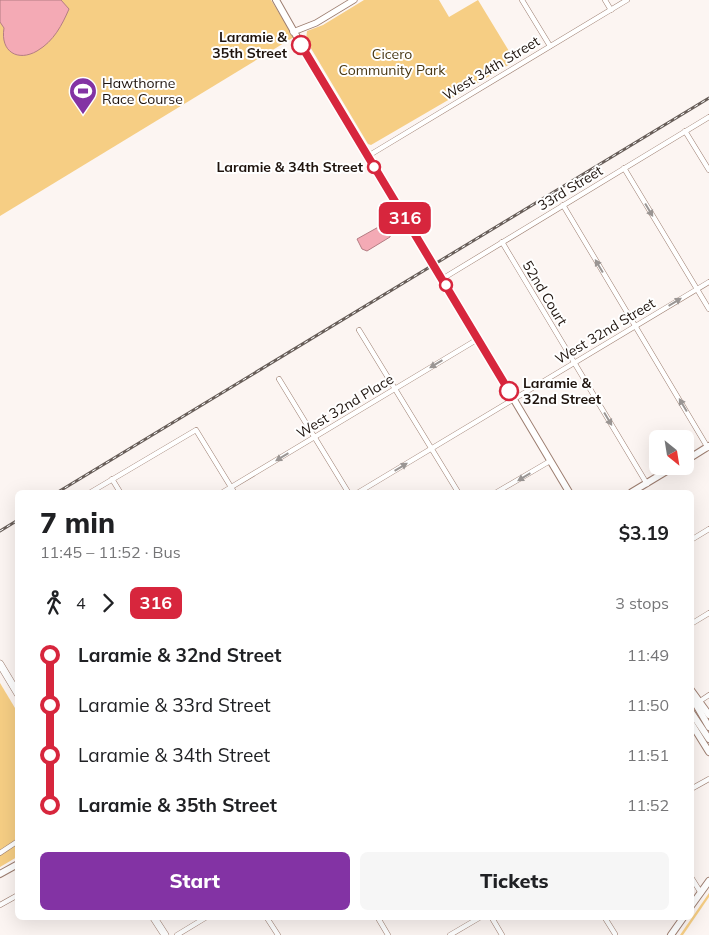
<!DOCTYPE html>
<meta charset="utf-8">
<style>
:root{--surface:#fff;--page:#f6f6f6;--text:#202124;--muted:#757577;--accent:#8333a4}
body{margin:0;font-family:Mulish,sans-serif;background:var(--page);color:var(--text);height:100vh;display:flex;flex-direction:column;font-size:19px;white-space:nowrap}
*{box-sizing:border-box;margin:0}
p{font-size:16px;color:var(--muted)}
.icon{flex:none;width:28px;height:28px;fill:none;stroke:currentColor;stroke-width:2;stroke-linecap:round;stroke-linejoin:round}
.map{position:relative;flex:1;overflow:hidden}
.panel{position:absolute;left:15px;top:490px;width:679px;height:430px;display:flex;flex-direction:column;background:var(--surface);border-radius:8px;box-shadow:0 5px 20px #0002}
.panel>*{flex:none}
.badge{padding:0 10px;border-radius:8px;font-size:18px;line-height:32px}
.needle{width:32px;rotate:150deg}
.tools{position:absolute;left:649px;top:430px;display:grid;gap:10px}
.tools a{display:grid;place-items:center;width:45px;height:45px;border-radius:8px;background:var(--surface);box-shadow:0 5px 20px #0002;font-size:25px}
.map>.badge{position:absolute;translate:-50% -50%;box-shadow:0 0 0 2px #fff}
.legs{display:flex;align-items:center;gap:8px;height:55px;padding:0 25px;font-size:16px}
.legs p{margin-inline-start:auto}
.summary{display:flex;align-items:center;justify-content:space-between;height:85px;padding:0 25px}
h1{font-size:28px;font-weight:800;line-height:38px}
.button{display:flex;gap:10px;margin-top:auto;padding:10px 25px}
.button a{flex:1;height:58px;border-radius:8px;background:var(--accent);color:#fff;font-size:20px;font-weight:800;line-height:58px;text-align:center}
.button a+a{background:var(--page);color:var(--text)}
ul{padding:0 25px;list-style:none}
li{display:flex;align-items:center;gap:18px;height:50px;font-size:19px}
li i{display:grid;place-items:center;width:8px;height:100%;margin:0 6px;background:currentColor}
li i::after{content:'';width:12px;height:12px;margin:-6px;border:4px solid;border-radius:50%;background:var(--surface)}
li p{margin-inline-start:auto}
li:first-child i{background:linear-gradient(#0000 50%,currentColor 0)}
li:last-child i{background:linear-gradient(currentColor 50%,#0000 0)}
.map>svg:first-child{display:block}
.green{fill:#f6ce84}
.water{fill:#f4aab5;stroke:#b47d83}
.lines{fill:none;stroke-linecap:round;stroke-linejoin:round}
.secondary-tunnel{stroke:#dbd3d0;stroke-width:6;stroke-dasharray:6 3;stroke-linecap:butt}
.minor-casing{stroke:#9d7e70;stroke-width:5.5}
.tertiary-casing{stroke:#9d7e70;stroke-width:7}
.secondary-casing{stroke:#9d7e70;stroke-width:8}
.primary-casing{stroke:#9d7e70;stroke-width:8}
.minor{stroke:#fff;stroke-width:4.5}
.tertiary{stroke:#fff;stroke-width:5.5}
.secondary{stroke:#fff;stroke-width:6}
.primary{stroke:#fff;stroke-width:7}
.rail-casing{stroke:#685e59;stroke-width:3}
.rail{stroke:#fff;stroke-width:1;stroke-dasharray:4;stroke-linecap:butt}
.oneway{fill:#9a9593}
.line-1-casing{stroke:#fff;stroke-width:11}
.line-1{stroke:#d7263d;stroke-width:8}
.stop-1-dot{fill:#fff;stroke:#d7263d;stroke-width:2.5}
.labels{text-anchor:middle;stroke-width:4;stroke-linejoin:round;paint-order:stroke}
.stop-label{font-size:14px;font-weight:bold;fill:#1f140e;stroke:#fff;text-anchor:end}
.park-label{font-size:14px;fill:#483713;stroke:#fff}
.street-label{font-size:14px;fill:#1f140e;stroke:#fff}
.poi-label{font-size:14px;fill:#1f140e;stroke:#fff;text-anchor:start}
</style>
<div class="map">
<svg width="709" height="935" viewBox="0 0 709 935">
<rect width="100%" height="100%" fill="#fcf5f2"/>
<g class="green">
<polygon points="0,0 271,0 294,37 0,216"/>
<polygon points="364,0 439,0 449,17 478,0 515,61 371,145 368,144 306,40 307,31 323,25"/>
<polygon points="0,683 18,713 17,857 0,867"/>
<polygon points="709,893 709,897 683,935 680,935"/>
</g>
<g class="water">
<path d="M 0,0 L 61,0 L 69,9 C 62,25 54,41 37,51 C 18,62 0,52 4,28 L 0,22 Z"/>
<polygon points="382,225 386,225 391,231 390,237 367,251 362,249 357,239"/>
</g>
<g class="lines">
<polyline class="secondary-tunnel" points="422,246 436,269"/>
<g class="minor-casing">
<g id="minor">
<polyline points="522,0 550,46"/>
<polyline points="605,0 611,10"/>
<polyline points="685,131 709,170"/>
<polyline points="368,156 627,0"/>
<polyline points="624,168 709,309"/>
<polyline points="563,205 708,448"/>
<polyline points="502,242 647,484"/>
<polyline points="442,279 709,117"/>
<polyline points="359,330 458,492"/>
<polyline points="279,379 348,492"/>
<polyline points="112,479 120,492"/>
<polyline points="91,492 196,430 234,492"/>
<polyline points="223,492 478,339"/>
<polyline points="359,492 709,282"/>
<polyline points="497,492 550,461"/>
<polyline points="691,540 709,529"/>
<polyline points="691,624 709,613"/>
<polyline points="700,701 709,695"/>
<polyline points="691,789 709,779"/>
<polyline points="0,853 18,841"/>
<polyline points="691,877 701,893"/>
<polyline points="0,905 18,895"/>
<polyline points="267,918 278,935"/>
<polyline points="378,918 388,935"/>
<polyline points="492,918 502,935"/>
<polyline points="605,918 615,934"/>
<polyline points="177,935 205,918"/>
<polyline points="450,935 479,918"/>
</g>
</g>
<g class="tertiary-casing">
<polyline id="tertiary" points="293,32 316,23 354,0"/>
</g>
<g class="secondary-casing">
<g id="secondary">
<polyline points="276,0 322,81 422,246"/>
<polyline points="436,269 569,492"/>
<polyline points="685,461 709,446"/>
<polyline points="632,492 675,466"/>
<polyline points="691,690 709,715"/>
<polyline points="691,696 709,727"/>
<polyline points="691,712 709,739"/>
<polyline points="691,723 709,752"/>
<polyline points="0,874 18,864"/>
<polyline points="691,906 709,881"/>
<polyline points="671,935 683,918"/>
</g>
</g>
<g class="primary-casing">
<g id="primary">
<polyline points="0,664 18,694"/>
<polyline points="154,918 165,935"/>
</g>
</g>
<use href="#minor" class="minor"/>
<use href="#tertiary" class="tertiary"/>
<use href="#secondary" class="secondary"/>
<use href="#primary" class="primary"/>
<g class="rail-casing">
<g id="rail">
<polyline points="58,492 709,98"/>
<polyline points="0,531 18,520"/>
</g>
</g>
<use href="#rail" class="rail"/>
</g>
<defs><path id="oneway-solid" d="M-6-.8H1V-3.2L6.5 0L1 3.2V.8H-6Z" transform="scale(1.25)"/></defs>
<g class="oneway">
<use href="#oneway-solid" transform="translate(649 210) rotate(59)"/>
<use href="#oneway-solid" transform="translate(599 266) rotate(-121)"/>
<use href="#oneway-solid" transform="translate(675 302) rotate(-31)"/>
<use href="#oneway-solid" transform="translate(436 364) rotate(149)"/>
<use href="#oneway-solid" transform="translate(683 405) rotate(-121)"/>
<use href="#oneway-solid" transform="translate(608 419) rotate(59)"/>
<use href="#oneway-solid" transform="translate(282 457) rotate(149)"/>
<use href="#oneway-solid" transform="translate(401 467) rotate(-31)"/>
<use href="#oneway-solid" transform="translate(524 477) rotate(149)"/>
</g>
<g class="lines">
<g class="line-1-casing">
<polyline id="line-1" points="301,45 509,391"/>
</g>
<use href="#line-1" class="line-1"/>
</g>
<defs>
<g id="stadium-pin" transform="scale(1.4375)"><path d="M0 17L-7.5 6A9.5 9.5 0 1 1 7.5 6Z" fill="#8333a4" stroke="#fff"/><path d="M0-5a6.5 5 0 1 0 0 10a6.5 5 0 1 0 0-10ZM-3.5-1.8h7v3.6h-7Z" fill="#fff"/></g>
</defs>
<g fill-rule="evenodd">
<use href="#stadium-pin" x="83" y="91"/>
</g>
<g class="stop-1-dot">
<circle cx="301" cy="45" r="9"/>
<circle cx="374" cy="167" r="6"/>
<circle cx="446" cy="285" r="6"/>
<circle cx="509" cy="391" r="9"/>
</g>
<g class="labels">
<g class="stop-label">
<text x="287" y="42">Laramie &amp;<tspan x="287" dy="16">35th Street</tspan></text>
<text x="363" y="172">Laramie &amp; 34th Street</text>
<text x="523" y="388" text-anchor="start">Laramie &amp;<tspan x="523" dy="16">32nd Street</tspan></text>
</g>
<g class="park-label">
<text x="392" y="59">Cicero<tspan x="392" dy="16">Community Park</tspan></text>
</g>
<g class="street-label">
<text transform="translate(491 68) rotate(-31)" y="5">West 34th Street</text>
<text transform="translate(570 188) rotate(-31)" y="5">33rd Street</text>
<text transform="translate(545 293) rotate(59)" y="5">52nd Court</text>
<text transform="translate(605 331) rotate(-31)" y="5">West 32nd Street</text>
<text transform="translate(345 406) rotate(-31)" y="5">West 32nd Place</text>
</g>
<g class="poi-label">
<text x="102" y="88">Hawthorne<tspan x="102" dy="16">Race Course</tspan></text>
</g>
</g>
</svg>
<div class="tools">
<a><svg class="needle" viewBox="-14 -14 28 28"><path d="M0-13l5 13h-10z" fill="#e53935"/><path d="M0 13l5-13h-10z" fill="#757577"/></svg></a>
</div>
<b class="badge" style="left:405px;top:218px;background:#d7263d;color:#fff">316</b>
<section class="panel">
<div class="summary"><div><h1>7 min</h1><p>11:45 – 11:52 · Bus</p></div><b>$3.19</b></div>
<div class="legs"><svg class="icon" aria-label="walk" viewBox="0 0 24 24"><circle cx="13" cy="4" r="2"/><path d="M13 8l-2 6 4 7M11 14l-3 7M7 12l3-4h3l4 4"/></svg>4<svg class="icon" aria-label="forward" viewBox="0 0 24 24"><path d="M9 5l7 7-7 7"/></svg><b class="badge" style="background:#d7263d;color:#fff">316</b><p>3 stops</p></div>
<ul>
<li><i style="color:#d7263d"></i><b>Laramie &amp; 32nd Street</b><p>11:49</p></li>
<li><i style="color:#d7263d"></i><span>Laramie &amp; 33rd Street</span><p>11:50</p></li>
<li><i style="color:#d7263d"></i><span>Laramie &amp; 34th Street</span><p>11:51</p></li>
<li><i style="color:#d7263d"></i><b>Laramie &amp; 35th Street</b><p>11:52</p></li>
</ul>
<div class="button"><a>Start</a><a>Tickets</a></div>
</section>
</div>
